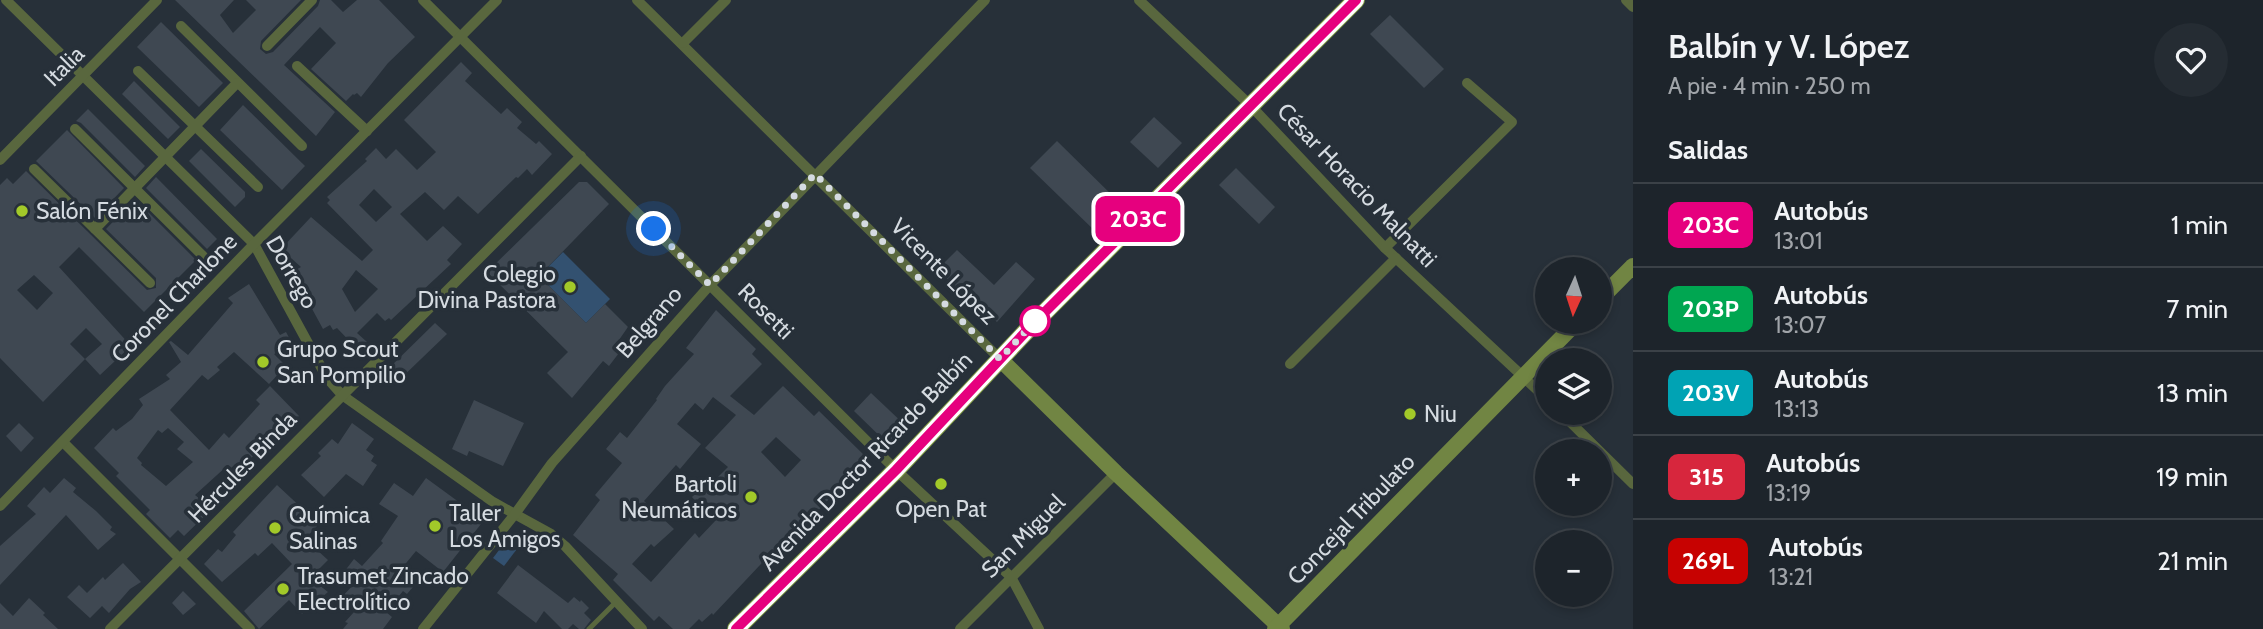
<!DOCTYPE html>
<html lang="es">
<meta charset="utf-8">
<style>
:root{--surface:#1d242b;--page:#252c33;--text:#f1f3f6;--muted:#a0a4a9;--line:#3b4147}
body{margin:0;font-family:Cabin,sans-serif;background:var(--page);color:var(--text);height:100vh;display:flex;flex-direction:column;font-size:26px;white-space:nowrap}
*{box-sizing:border-box;margin:0}
p{font-size:23px;color:var(--muted)}
.icon{flex:none;width:38px;height:38px;fill:none;stroke:currentColor;stroke-width:2;stroke-linecap:round;stroke-linejoin:round}
.map{position:relative;flex:1;overflow:hidden}
.details{display:flex;flex-direction:column;background:var(--surface);width:630px}
.details>*{flex:none}
.badge{padding:0 14px;border-radius:10px;font-size:24px;line-height:46px}
.needle{width:46px;rotate:183deg}
.fabs{position:absolute;left:1535px;top:257px;display:grid;gap:14px}
.fabs a{display:grid;place-items:center;width:77px;height:77px;border-radius:50%;background:var(--surface);box-shadow:0 4px 10px #0003,0 0 0 2px var(--line);font-size:35px}
.you{position:absolute;width:35px;height:35px;margin:-18px;border:5px solid #fff;border-radius:50%;background:#1a73e8;box-shadow:0 0 0 10px #1a73e833}
.map>.badge{position:absolute;translate:-50% -50%;box-shadow:0 0 0 4px #fff}
h2{padding:0 35px;font-size:26px;line-height:63px}
.round{display:grid;place-items:center;flex:none;width:74px;height:74px;border-radius:37px;background:var(--page)}
.summary{display:flex;align-items:center;justify-content:space-between;height:119px;padding:0 35px}
h1{font-size:33px;font-weight:600;line-height:52px}
ul{padding:0;list-style:none}
li{display:flex;align-items:center;gap:21px;height:84px;padding:0 35px;border-top:2px solid var(--line)}
li div{flex:1}
li b{display:block;font-size:26px}
li em{font-style:normal}
li .badge{min-width:77px;font-weight:700;text-align:center}
main{display:flex;flex:1;min-height:0}
.map>svg:first-child{display:block}
.green{fill:#335170}
.building{fill:#3f4852;fill-rule:evenodd}
.lines{fill:none;stroke-linecap:round;stroke-linejoin:round}
.lane{stroke:#59673e;stroke-width:5}
.street{stroke:#59673e;stroke-width:10}
.secondary{stroke:#718543;stroke-width:16}
.primary{stroke:#839d45;stroke-width:18}
.line-casing{stroke:#fff;stroke-width:16}
.line{stroke:#e6007e;stroke-width:10}
.walk{stroke:#d5dbe1;stroke-width:7;stroke-dasharray:0 12.6}
.poi-dot{fill:#a2c929;stroke:#273039;stroke-width:2.5}
.stop-dot{fill:#fff;stroke:#e6007e;stroke-width:3.5}
.labels{text-anchor:middle;stroke-width:7;stroke-linejoin:round;paint-order:stroke}
.street-label{font-size:23px;fill:#d5dbe1;stroke:#273039}
.poi-label{font-size:23px;fill:#d5dbe1;stroke:#273039;text-anchor:start}
</style>
<main>
<div class="map">
<svg width="1633" height="629" viewBox="0 0 1633 629">
<rect width="100%" height="100%" fill="#273039"/>
<g class="green">
<polygon points="563,252 610,299 586,323 539,276"/>
<polygon points="509,537 520,545 504,566 493,558"/>
</g>
<g class="building">
<polygon points="175,0 234,0 220,15 233,33 256,10 246,0 301,0 261,41 260,49 266,54 273,52 318,6 320,0 331,0 343,12 357,0 379,0 415,37 388,63 361,97 357,93 354,95 353,94 346,101 311,69 336,43 320,27 284,65 335,112 316,136"/>
<polygon points="1390,15 1444,69 1424,88 1370,34"/>
<polygon points="161,22 223,83 199,107 137,47"/>
<path d="M 461,62 L 472,73 L 465,81 L 501,114 L 507,108 L 522,122 L 517,128 L 536,144 L 539,141 L 552,154 L 532,175 L 527,169 L 518,178 L 516,177 L 478,214 L 458,196 L 444,210 L 425,192 L 400,214 L 427,241 L 443,226 L 462,244 L 447,260 L 451,264 L 391,320 L 389,318 L 385,321 L 377,313 L 357,333 L 367,342 L 359,351 L 337,328 L 333,330 L 330,325 L 323,329 L 292,272 L 301,267 L 281,249 L 311,217 L 362,261 L 373,250 L 327,203 L 330,200 L 327,197 L 367,161 L 365,159 L 376,148 L 386,159 L 396,149 L 417,170 L 436,152 L 404,120 ZM 374,189 L 392,207 L 376,222 L 359,205 ZM 356,270 L 378,289 L 355,312 L 342,289 Z"/>
<polygon points="134,81 180,127 168,139 122,94"/>
<polygon points="243,105 305,166 282,190 220,130"/>
<polygon points="88,109 145,166 135,177 81,123 76,121"/>
<polygon points="1154,117 1182,143 1158,168 1130,142"/>
<polygon points="67,130 124,188 95,218 36,161"/>
<polygon points="1057,141 1122,205 1096,232 1030,168"/>
<polygon points="201,149 245,192 245,197 235,207 189,161"/>
<polygon points="1236,168 1275,207 1259,224 1219,185"/>
<path d="M 26,171 L 147,290 L 156,288 L 156,278 L 106,229 L 135,199 L 196,260 L 144,312 L 79,247 L 59,267 L 131,346 L 100,375 L 85,359 L 43,402 L 0,358 L 0,185 L 7,178 L 13,184 ZM 34,275 L 53,293 L 37,310 L 17,290 ZM 86,328 L 102,344 L 85,359 L 70,344 Z"/>
<polygon points="156,177 217,239 207,249 146,188"/>
<polygon points="579,182 587,182 609,204 539,276 586,323 605,304 628,327 614,347 619,353 609,366 603,361 572,398 547,373 568,352 487,272"/>
<polygon points="957,250 994,285 1016,262 1035,279 997,322 937,270"/>
<path d="M 249,284 L 280,335 L 286,332 L 293,345 L 274,354 L 286,366 L 269,384 L 234,352 L 217,367 L 220,370 L 208,380 L 202,375 L 170,410 L 209,450 L 224,433 L 229,438 L 260,404 L 256,400 L 270,386 L 299,416 L 251,458 L 254,461 L 246,472 L 237,463 L 231,468 L 228,465 L 195,495 L 212,509 L 184,536 L 178,530 L 170,538 L 146,514 L 150,510 L 116,476 L 119,473 L 94,448 L 113,428 L 116,431 L 132,419 L 143,405 L 139,399 L 170,379 L 166,375 L 181,362 L 169,342 L 171,341 L 188,355 L 233,303 L 228,298 ZM 168,428 L 184,442 L 177,449 L 193,462 L 166,486 L 141,465 L 142,463 L 137,458 L 158,430 L 162,433 Z"/>
<path d="M 716,310 L 756,349 L 752,354 L 762,364 L 730,396 L 754,415 L 783,386 L 814,416 L 819,411 L 865,456 L 864,463 L 780,550 L 777,547 L 713,615 L 712,613 L 702,622 L 699,619 L 689,629 L 673,629 L 659,616 L 654,621 L 613,580 L 618,574 L 573,535 L 600,500 L 595,495 L 622,463 L 606,449 L 620,432 L 627,438 L 657,400 L 656,399 L 665,386 L 694,354 L 686,348 ZM 713,397 L 736,415 L 705,448 L 728,467 L 705,490 L 702,487 L 692,497 L 699,505 L 705,500 L 715,510 L 711,515 L 716,520 L 699,538 L 695,533 L 651,582 L 632,564 L 651,544 L 654,547 L 674,529 L 644,501 L 676,465 L 680,469 L 701,444 L 677,424 L 695,403 L 703,410 ZM 776,437 L 801,460 L 785,477 L 761,452 Z"/>
<polygon points="435,323 447,334 395,384 384,373"/>
<polygon points="871,393 906,426 888,444 854,411"/>
<polygon points="474,400 524,423 503,466 469,451 467,456 452,449"/>
<polygon points="19,423 34,438 21,452 6,436"/>
<polygon points="352,423 374,439 366,450 374,456 371,461 377,465 363,486 346,474 324,497 301,475 321,456 318,453 332,439 338,444"/>
<polygon points="64,478 76,488 73,492 96,511 112,527 110,530 116,534 98,550 66,515 0,585 0,546 36,514 27,506 44,487 50,493"/>
<polygon points="426,478 478,516 481,524 443,572 416,551 402,568 418,581 407,594 403,591 386,612 392,617 383,629 343,629 348,623 345,622 354,612 339,600 356,582 344,572 354,559 362,566 383,543 381,541 398,516 379,504 394,483 413,496"/>
<polygon points="277,485 319,524 305,539 328,560 310,578 328,592 302,614 289,600 259,629 244,611 292,564 272,543 258,556 255,553 222,582 204,564 218,549 222,552 236,535 233,532"/>
<polygon points="123,563 141,582 130,589 109,613 102,606 90,618 67,597 79,585 87,593 103,577 105,580"/>
<polygon points="518,565 568,603 574,597 580,602 581,600 589,608 584,613 591,620 584,629 579,629 573,624 568,629 562,629 544,611 536,623 497,593"/>
<polygon points="183,591 196,604 183,615 172,603"/>
<polygon points="29,598 45,613 43,615 58,629 0,629 0,603 13,616"/>
</g>
<g class="lines">
<polyline class="lane" points="589,629 617,601"/>
<g class="street">
<polyline points="6,0 254,244 327,378 342,395 493,502 551,534 565,546 642,629"/>
<polyline points="423,0 896,470 1011,577 1039,629"/>
<polyline points="637,0 1000,359"/>
<polyline points="1139,0 1251,106 1385,248 1547,399"/>
<polyline points="1626,0 1633,7"/>
<polyline points="181,26 302,146"/>
<polyline points="683,43 726,0"/>
<polyline points="267,46 312,0"/>
<polyline points="297,66 367,131"/>
<polyline points="138,71 258,187"/>
<polyline points="75,129 203,256"/>
<polyline points="0,160 157,0"/>
<polyline points="34,169 150,283"/>
<polyline points="95,229 237,83"/>
<polyline points="1385,248 1512,122 1467,83"/>
<polyline points="1290,364 1396,258"/>
<polyline points="1561,413 1633,484"/>
<polyline points="64,443 250,629"/>
<polyline points="0,506 254,244 497,0"/>
<polyline points="110,629 581,156"/>
<polyline points="423,629 515,514 552,463 710,285 985,0"/>
<polyline points="960,629 1116,473"/>
</g>
<g class="secondary">
<polyline points="1600,299 1633,266"/>
<polyline points="1000,359 1116,473 1282,629"/>
<polyline points="1275,629 1577,322"/>
</g>
<polyline class="primary" points="736,629 896,470 1034,323 1356,0"/>
</g>
<g class="lines">
<g class="line-casing">
<polyline id="line" points="736,629 896,470 1034,323 1356,0"/>
</g>
<use href="#line" class="line"/>
<polyline class="walk" points="654,229 710,285 815,174 1000,359 1035,321"/>
</g>
<g class="poi-dot">
<circle cx="22" cy="211" r="7"/>
<circle cx="570" cy="287" r="7"/>
<circle cx="263" cy="362" r="7"/>
<circle cx="1410" cy="414" r="7"/>
<circle cx="941" cy="484" r="7"/>
<circle cx="751" cy="497" r="7"/>
<circle cx="435" cy="526" r="7"/>
<circle cx="275" cy="528" r="7"/>
<circle cx="283" cy="589" r="7"/>
</g>
<circle class="stop-dot" cx="1035" cy="321" r="14"/>
<g class="labels">
<g class="street-label">
<text transform="translate(64 66) rotate(-45)" y="8">Italia</text>
<text transform="translate(1357 185) rotate(46)" y="8">César Horacio Malnatti</text>
<text transform="translate(944 271) rotate(45)" y="8">Vicente López</text>
<text transform="translate(292 272) rotate(60)" y="8">Dorrego</text>
<text transform="translate(174 298) rotate(-46)" y="8">Coronel Charlone</text>
<text transform="translate(766 311) rotate(45)" y="8">Rosetti</text>
<text transform="translate(649 322) rotate(-49)" y="8">Belgrano</text>
<text transform="translate(866 461) rotate(-46)" y="8">Avenida Doctor Ricardo Balbín</text>
<text transform="translate(242 467) rotate(-46)" y="8">Hércules Binda</text>
<text transform="translate(1351 519) rotate(-46)" y="8">Concejal Tribulato</text>
<text transform="translate(1023 536) rotate(-45)" y="8">San Miguel</text>
</g>
<g class="poi-label">
<text x="36" y="219">Salón Fénix</text>
<text x="556" y="282" text-anchor="end">Colegio<tspan x="556" dy="26">Divina Pastora</tspan></text>
<text x="277" y="357">Grupo Scout<tspan x="277" dy="26">San Pompilio</tspan></text>
<text x="1424" y="422">Niu</text>
<text x="737" y="492" text-anchor="end">Bartoli<tspan x="737" dy="26">Neumáticos</tspan></text>
<text x="941" y="517" text-anchor="middle">Open Pat</text>
<text x="449" y="521">Taller<tspan x="449" dy="26">Los Amigos</tspan></text>
<text x="289" y="523">Química<tspan x="289" dy="26">Salinas</tspan></text>
<text x="297" y="584">Trasumet Zincado<tspan x="297" dy="26">Electrolítico</tspan></text>
</g>
</g>
</svg>
<div class="fabs">
<a><svg class="needle" viewBox="-14 -14 28 28"><path d="M0-13l5 13h-10z" fill="#e53935"/><path d="M0 13l5-13h-10z" fill="#a0a4a9"/></svg></a>
<a><svg class="icon" aria-label="layers" viewBox="0 0 24 24"><path d="M12 4l9 5-9 5-9-5zM3 14l9 5 9-5"/></svg></a>
<a>+</a>
<a>−</a>
</div>
<div class="you" style="left:654px;top:229px"></div>
<b class="badge" style="left:1138px;top:219px;background:#e6007e;color:#fff">203C</b>
</div>
<section class="details">
<div class="summary"><div><h1>Balbín y V. López</h1><p>A pie · 4 min · 250 m</p></div><a class="round"><svg class="icon" aria-label="heart" viewBox="0 0 24 24"><path d="M12 20l-8-8c-3-5 5-10 8-4 3-6 11-1 8 4z"/></svg></a></div>
<h2>Salidas</h2>
<ul>
<li><span class="badge" style="background:#e6007e;color:#fff">203C</span><div><b>Autobús</b><p>13:01</p></div><em>1 min</em></li>
<li><span class="badge" style="background:#00a651;color:#fff">203P</span><div><b>Autobús</b><p>13:07</p></div><em>7 min</em></li>
<li><span class="badge" style="background:#00a3b4;color:#fff">203V</span><div><b>Autobús</b><p>13:13</p></div><em>13 min</em></li>
<li><span class="badge" style="background:#d7263d;color:#fff">315</span><div><b>Autobús</b><p>13:19</p></div><em>19 min</em></li>
<li><span class="badge" style="background:#c70201;color:#fff">269L</span><div><b>Autobús</b><p>13:21</p></div><em>21 min</em></li>
</ul>
</section>
</main>
